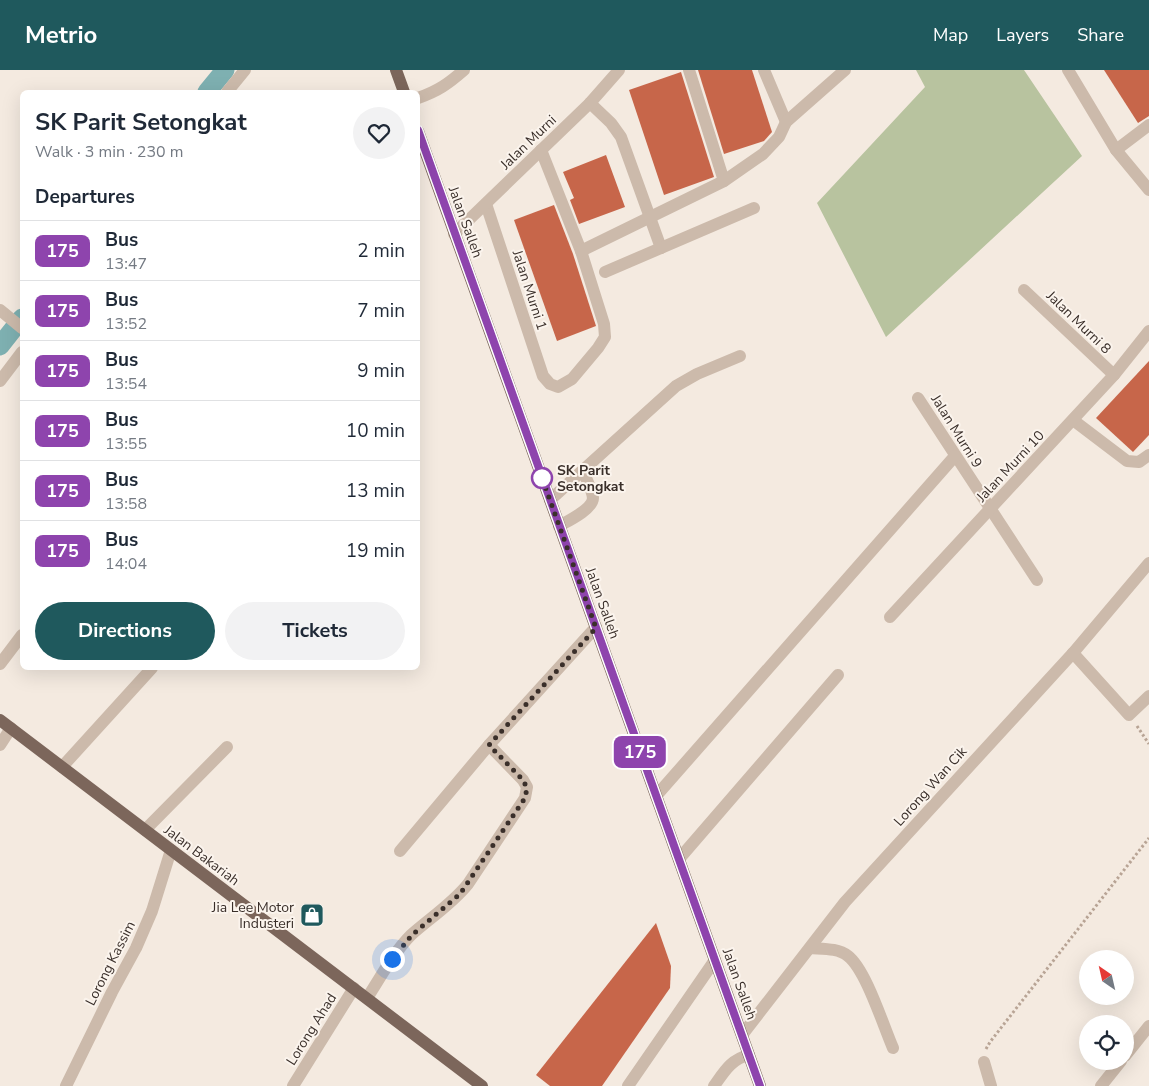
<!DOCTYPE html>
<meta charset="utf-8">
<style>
:root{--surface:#fff;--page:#f2f2f3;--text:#1f2937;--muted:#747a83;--line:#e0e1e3;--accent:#1f595d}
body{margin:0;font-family:"Nunito Sans",sans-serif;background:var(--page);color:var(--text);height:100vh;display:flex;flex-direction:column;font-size:19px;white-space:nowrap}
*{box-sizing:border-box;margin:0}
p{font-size:16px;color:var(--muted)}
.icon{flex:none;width:28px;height:28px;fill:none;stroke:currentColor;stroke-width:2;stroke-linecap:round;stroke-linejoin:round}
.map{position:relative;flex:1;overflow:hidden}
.details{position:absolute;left:20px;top:20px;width:400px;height:580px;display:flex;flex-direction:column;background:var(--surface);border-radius:8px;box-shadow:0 5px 20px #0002}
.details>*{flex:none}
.badge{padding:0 10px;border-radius:8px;font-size:18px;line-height:32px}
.needle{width:32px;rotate:326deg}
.tools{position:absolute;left:1079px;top:880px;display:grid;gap:10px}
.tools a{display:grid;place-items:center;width:55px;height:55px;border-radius:50%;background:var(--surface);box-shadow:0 5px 20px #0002;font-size:25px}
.you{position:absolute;width:25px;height:25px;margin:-12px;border:4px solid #fff;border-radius:50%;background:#1a73e8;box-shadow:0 0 0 8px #1a73e833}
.map>.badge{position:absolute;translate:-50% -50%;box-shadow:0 0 0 2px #fff}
h2{padding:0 15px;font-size:19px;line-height:45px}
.round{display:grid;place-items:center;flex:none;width:52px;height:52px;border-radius:26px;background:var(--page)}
.headline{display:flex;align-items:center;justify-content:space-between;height:85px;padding:0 15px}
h1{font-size:24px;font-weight:700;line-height:38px}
.primary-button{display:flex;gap:10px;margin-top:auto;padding:10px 15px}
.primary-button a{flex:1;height:58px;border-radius:30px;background:var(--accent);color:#fff;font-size:20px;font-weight:700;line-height:58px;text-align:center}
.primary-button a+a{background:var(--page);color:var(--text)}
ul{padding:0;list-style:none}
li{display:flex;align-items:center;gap:15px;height:60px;padding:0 15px;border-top:1px solid var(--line)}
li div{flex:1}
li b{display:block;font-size:19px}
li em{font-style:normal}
li .badge{min-width:55px;font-weight:700;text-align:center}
header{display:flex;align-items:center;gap:30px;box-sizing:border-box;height:70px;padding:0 25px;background:var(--accent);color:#fff}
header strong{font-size:24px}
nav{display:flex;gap:28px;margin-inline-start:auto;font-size:18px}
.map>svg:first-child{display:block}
.green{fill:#b8c39f}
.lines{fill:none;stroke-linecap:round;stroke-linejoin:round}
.canal{stroke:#7eb0b1;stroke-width:19}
.building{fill:#c7664a}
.path{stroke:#b8a495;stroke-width:3;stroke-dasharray:2.5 2.5;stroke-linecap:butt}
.minor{stroke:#ccbaab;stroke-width:12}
.major{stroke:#7c665b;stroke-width:12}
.line-casing{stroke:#fff;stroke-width:11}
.line{stroke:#8e44ad;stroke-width:8}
.walk{stroke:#3a2f2a;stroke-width:5;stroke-dasharray:0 9}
.stop-dot{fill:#fff;stroke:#8e44ad;stroke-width:2.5}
.labels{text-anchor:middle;stroke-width:4;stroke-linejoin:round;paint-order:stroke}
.street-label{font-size:14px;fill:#3a2f2a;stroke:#fbf4ed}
.stop-label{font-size:14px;font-weight:bold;fill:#3a2f2a;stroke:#fbf4ed;text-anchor:start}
.poi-label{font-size:14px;fill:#3a2f2a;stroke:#fbf4ed;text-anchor:end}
</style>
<header>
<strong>Metrio</strong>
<nav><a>Map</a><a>Layers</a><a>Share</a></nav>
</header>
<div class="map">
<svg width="1149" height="1016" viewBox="0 0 1149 1016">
<rect width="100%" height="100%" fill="#f4eae0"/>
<polygon class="green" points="916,0 1024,0 1082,86 886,267 817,133 925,17"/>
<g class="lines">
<g class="canal">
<polyline points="207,22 225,0"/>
<polyline points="0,276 22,248"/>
</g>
</g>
<g class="building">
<polygon points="698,0 752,0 772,62 764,71 724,84"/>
<polygon points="1104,0 1149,0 1149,46 1138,53"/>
<polygon points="681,2 714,107 664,125 629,20"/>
<polygon points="606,85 625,137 579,154 570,130 574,128 563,102"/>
<polygon points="554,135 573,184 596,256 557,271 514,150"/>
<polygon points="1149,291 1149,365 1133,382 1096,348"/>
<polygon points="656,853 671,896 670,918 602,1016 550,1016 536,1005"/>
</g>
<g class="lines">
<g class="path">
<polyline points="1137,656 1149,674"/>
<polyline points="986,979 990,972 1149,768"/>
</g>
<g class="minor">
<polyline points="689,0 724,111"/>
<polyline points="764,0 786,52"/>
<polyline points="1068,0 1116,80 1149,120"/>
<polyline points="227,22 245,0"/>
<path d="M 418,28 C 438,21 448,14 464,0"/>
<polyline points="590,33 611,53 621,67 661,178"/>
<polyline points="1116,80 1149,55"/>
<polyline points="486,134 543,306 550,314 558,317 572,309 598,278 605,267 604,254 581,181 541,80"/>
<polyline points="454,164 590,33 619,0"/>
<polyline points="581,181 724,111 763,84 779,67 786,52 845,0"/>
<polyline points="605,202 754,138"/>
<polyline points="1024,220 1114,305"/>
<polyline points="0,240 22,258"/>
<polyline points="0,311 22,282"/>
<polyline points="918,328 1037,510"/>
<polyline points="1073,350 1127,391 1139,392 1149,385"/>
<polyline points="550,430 676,316 697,304 740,286"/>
<path d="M 559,456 C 568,451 593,439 593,428 C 592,419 586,409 583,401"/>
<polyline points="890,547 1114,305 1149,261"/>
<polyline points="1073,583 1129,645 1149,626"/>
<polyline points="0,594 22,565"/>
<polyline points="0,675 11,658"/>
<polyline points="62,697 152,598"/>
<polyline points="656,726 955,386"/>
<polyline points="145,760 227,677"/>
<polyline points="400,781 489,675 596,557"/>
<polyline points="679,789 838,605"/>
<path d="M 810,878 C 823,879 838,878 848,886 C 866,900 883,955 893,978"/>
<path d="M 367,928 C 381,907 393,883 411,865 C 430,848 452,834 468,814 L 525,728 L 527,717 L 523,710 L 489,675"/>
<polyline points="742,965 845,832 1073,583 1149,493"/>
<polyline points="1125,986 1149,956"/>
<polyline points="984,992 991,1016"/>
<polyline points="66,1016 112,922 136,878 152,841 171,780"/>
<polyline points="293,1016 354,918"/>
<polyline points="628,1016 715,890"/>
<path d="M 714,1016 C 724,1002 731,989 749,985"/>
<polyline points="1101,1016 1121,991"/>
</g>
<g class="major">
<polyline points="396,0 404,22"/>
<polyline points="418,61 760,1016"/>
<polyline points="0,650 482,1016"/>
</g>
</g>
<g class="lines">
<g class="line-casing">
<polyline id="line" points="418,60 760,1016"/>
</g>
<use href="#line" class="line"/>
<polyline class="walk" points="392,889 412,865 460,824 525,728 527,718 523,710 489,675 596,558 542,408"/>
</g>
<defs>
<g id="shop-square" transform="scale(1.25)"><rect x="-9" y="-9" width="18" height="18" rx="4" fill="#1f595d" stroke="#fbf4ed"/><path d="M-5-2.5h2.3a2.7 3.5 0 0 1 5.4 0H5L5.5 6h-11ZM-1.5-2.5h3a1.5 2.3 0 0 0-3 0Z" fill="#fff"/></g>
</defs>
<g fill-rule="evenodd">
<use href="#shop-square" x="312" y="845"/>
</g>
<circle class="stop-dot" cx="542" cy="408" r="10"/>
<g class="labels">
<g class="street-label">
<text transform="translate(528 72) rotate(-44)" y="5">Jalan Murni</text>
<text transform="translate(466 152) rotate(70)" y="5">Jalan Salleh</text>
<text transform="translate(530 220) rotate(72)" y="5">Jalan Murni 1</text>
<text transform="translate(1079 252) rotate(44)" y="5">Jalan Murni 8</text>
<text transform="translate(957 361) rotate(58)" y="5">Jalan Murni 9</text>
<text transform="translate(1010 396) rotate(-47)" y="5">Jalan Murni 10</text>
<text transform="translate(603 533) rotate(70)" y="5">Jalan Salleh</text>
<text transform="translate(930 716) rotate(-48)" y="5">Lorong Wan Cik</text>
<text transform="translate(202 785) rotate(37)" y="5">Jalan Bakariah</text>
<text transform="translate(110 893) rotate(-63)" y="5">Lorong Kassim</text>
<text transform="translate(740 914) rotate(70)" y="5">Jalan Salleh</text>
<text transform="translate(311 959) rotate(-58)" y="5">Lorong Ahad</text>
</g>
<g class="stop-label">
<text x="557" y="405">SK Parit<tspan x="557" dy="16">Setongkat</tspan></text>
</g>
<g class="poi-label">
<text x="294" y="842">Jia Lee Motor<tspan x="294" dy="16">Industeri</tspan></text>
</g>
</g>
</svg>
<div class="tools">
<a><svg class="needle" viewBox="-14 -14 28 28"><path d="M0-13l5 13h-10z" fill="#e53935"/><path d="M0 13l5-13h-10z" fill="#747a83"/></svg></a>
<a><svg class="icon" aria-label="locate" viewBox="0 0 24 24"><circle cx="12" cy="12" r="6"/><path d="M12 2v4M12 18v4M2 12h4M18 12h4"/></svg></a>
</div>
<div class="you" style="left:392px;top:889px"></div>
<b class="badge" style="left:640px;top:682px;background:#8e44ad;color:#fff">175</b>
<section class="details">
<div class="headline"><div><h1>SK Parit Setongkat</h1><p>Walk · 3 min · 230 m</p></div><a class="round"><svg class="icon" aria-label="heart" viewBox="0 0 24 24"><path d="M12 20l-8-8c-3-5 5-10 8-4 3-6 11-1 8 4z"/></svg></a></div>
<h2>Departures</h2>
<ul>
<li><span class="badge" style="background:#8e44ad;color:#fff">175</span><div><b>Bus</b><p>13:47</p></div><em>2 min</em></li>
<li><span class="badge" style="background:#8e44ad;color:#fff">175</span><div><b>Bus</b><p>13:52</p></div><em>7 min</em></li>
<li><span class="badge" style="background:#8e44ad;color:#fff">175</span><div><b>Bus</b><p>13:54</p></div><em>9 min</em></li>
<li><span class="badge" style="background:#8e44ad;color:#fff">175</span><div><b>Bus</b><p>13:55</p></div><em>10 min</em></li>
<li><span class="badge" style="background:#8e44ad;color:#fff">175</span><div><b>Bus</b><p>13:58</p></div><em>13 min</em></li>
<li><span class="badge" style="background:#8e44ad;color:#fff">175</span><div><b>Bus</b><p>14:04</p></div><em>19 min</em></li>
</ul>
<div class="primary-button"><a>Directions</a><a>Tickets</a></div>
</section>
</div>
